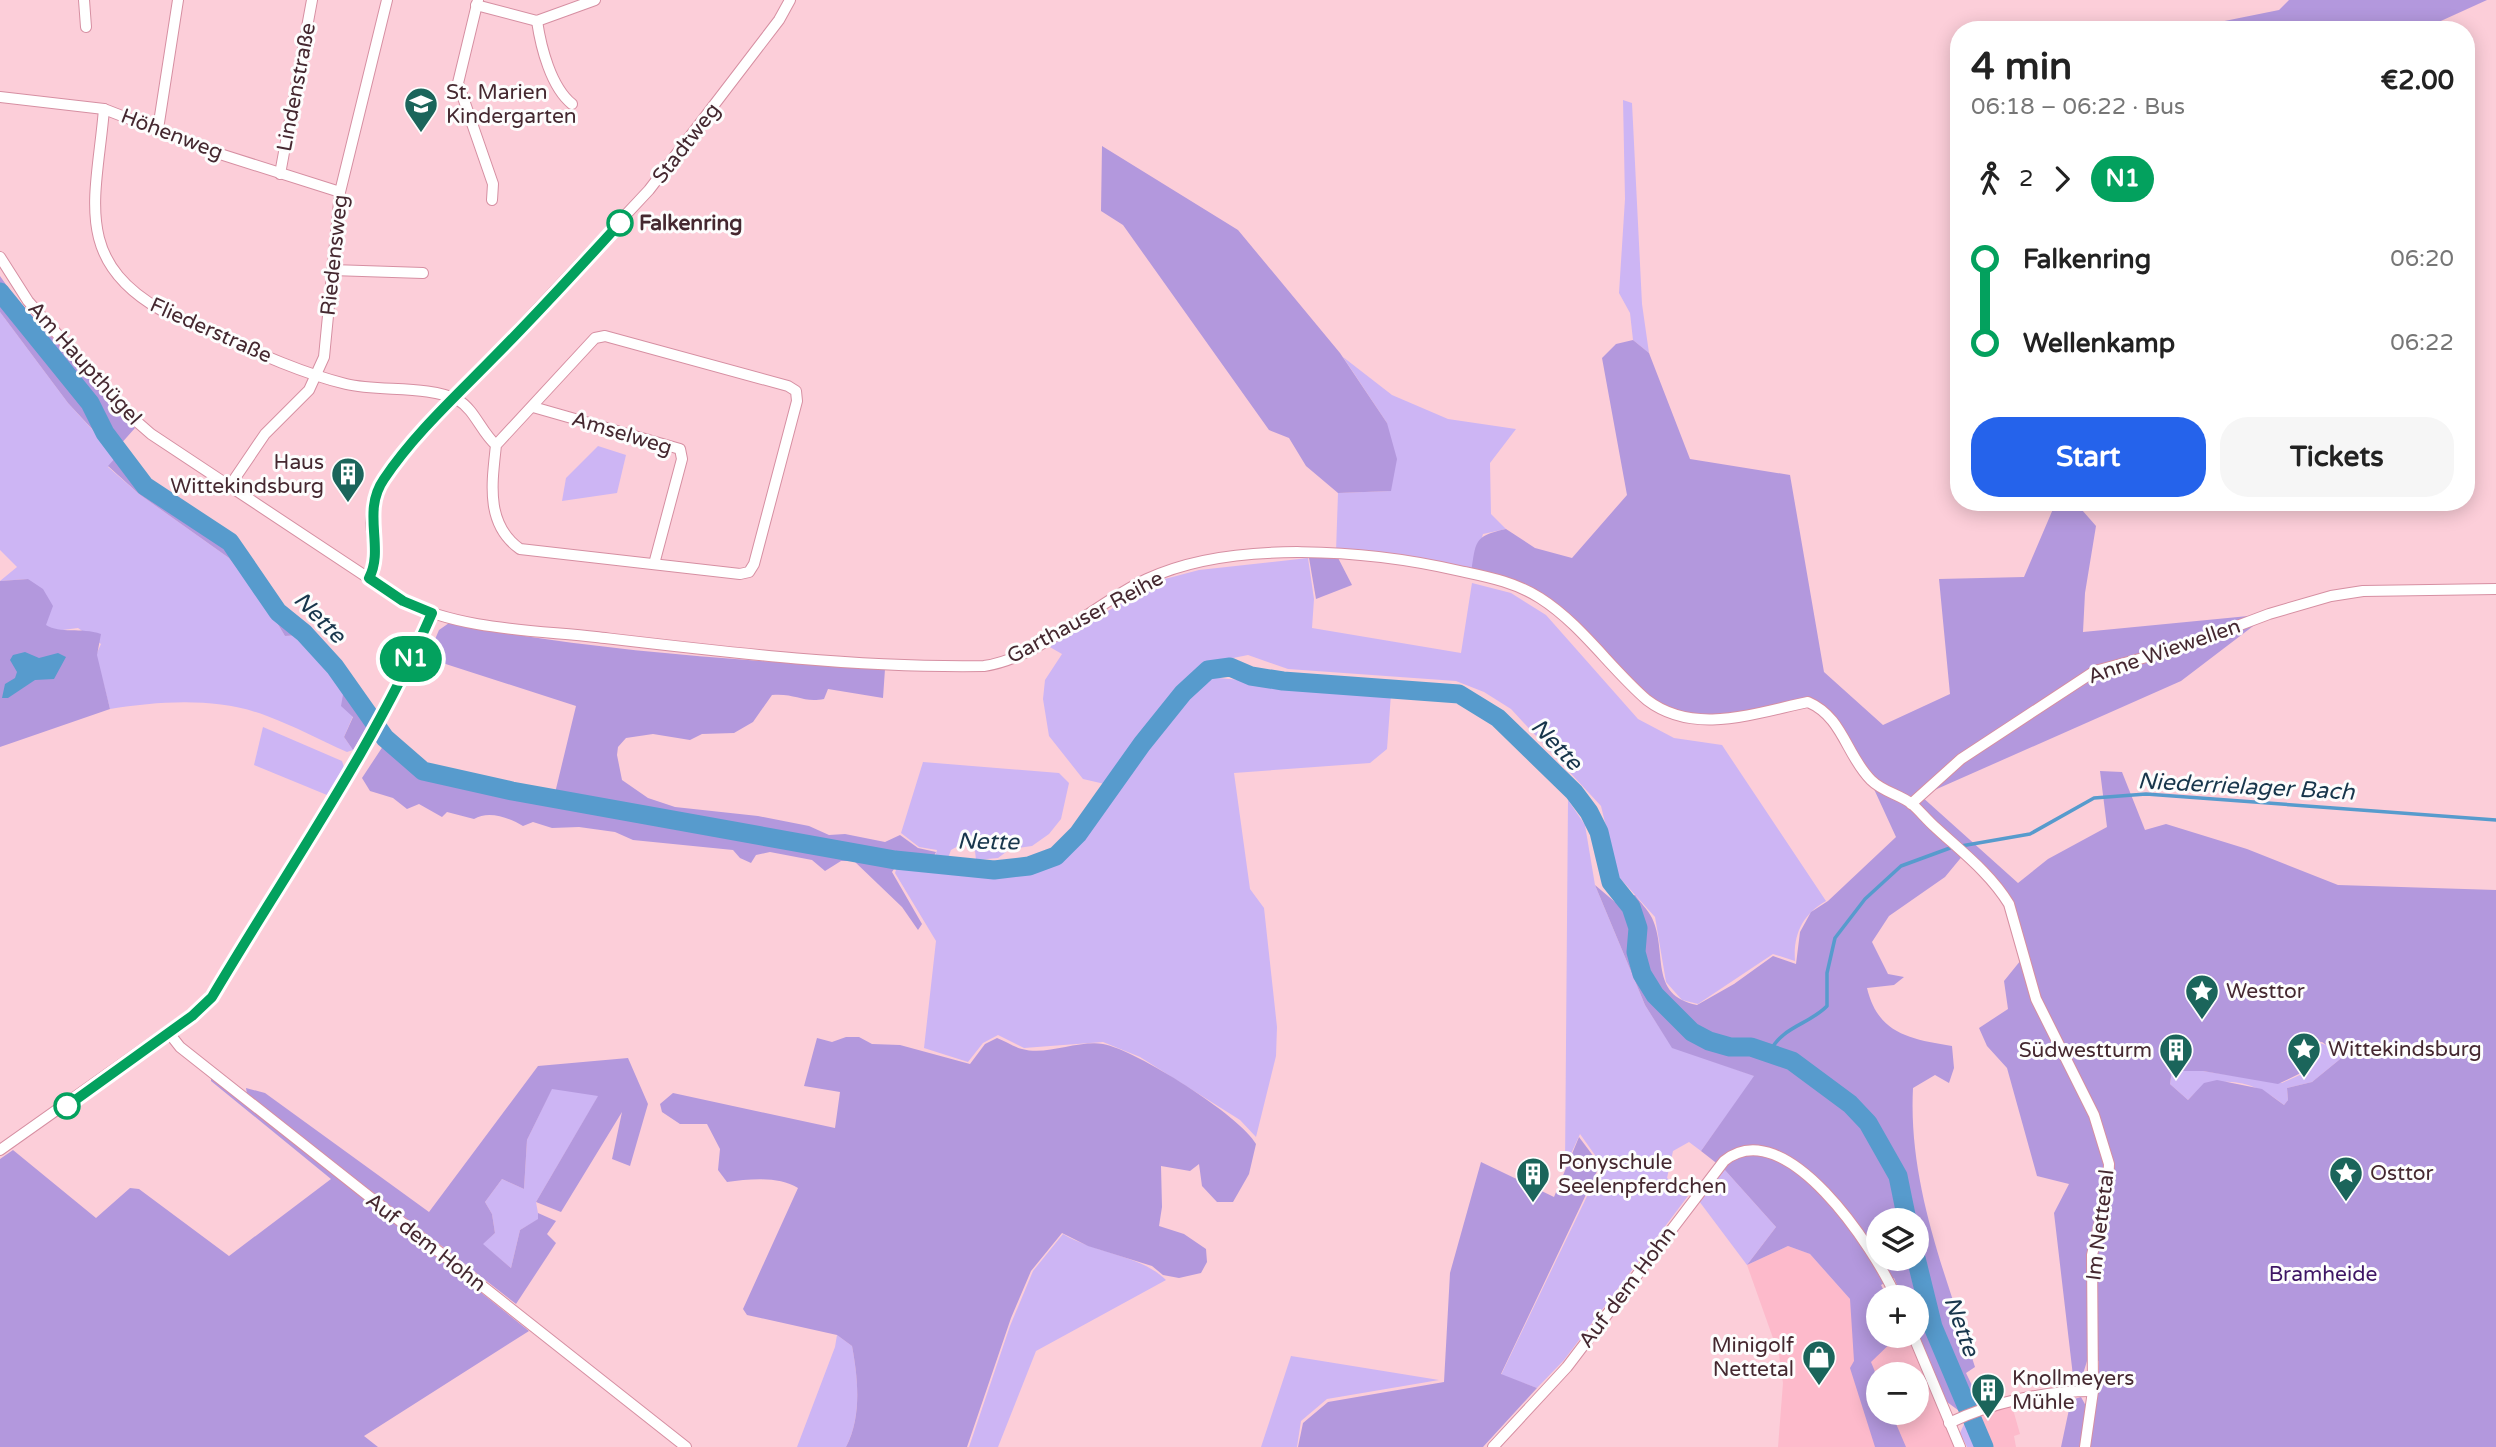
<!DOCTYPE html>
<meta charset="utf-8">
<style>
:root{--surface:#fff;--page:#f6f6f6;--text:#222;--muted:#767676;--accent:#2563eb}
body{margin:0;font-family:"Varela Round",sans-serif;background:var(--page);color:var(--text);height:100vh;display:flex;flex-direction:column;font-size:26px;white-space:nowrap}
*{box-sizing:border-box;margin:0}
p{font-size:23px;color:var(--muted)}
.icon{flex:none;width:38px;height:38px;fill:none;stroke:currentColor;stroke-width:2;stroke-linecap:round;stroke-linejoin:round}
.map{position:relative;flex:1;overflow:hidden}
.drawer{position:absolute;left:1950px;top:21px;width:525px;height:490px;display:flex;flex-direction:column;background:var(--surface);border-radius:28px;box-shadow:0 4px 18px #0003}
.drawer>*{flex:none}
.badge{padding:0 14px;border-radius:23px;font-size:24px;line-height:46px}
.buttons{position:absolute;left:1866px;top:1208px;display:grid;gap:14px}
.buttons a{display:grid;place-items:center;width:63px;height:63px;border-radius:50%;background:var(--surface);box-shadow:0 4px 18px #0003;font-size:35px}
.map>.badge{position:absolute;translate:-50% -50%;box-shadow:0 0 0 4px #fff}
.legs{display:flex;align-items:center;gap:10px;height:77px;padding:0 21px;font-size:23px}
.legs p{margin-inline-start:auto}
.overview{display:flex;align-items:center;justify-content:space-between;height:119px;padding:0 21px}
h1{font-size:38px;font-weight:700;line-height:52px}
.cta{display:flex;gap:14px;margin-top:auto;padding:14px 21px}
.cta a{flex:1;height:80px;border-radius:28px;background:var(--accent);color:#fff;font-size:28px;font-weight:700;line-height:80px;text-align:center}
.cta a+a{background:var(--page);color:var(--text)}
ul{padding:0 21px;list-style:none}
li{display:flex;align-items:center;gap:24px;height:84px;font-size:26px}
li i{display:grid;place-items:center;width:10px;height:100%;margin:0 9px;background:currentColor}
li i::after{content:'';width:18px;height:18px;margin:-9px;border:5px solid;border-radius:50%;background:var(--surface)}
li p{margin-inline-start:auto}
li:first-child i{background:linear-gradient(#0000 50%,currentColor 0)}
li:last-child i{background:linear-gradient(currentColor 50%,#0000 0)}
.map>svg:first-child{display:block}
.built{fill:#fdbacb;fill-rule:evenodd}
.green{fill:#cdb5f4}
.forest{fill:#b398dd;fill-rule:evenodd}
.water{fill:#579bcd}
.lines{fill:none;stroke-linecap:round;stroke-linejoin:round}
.stream{stroke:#579bcd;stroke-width:3.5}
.river{stroke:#579bcd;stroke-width:19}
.minor-casing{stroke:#d68fa2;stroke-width:12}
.minor{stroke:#fff;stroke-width:10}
.line-1-casing{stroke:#fff;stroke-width:16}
.line-1{stroke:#03a15e;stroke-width:10}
.stop-1-dot{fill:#fff;stroke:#03a15e;stroke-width:3.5}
.labels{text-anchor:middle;stroke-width:6;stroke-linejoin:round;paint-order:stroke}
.street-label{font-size:21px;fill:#452830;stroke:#fdfdfd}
.poi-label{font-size:21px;fill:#452830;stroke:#fdfdfd;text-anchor:start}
.stop-label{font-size:21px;font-weight:bold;fill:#452830;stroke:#fdfdfd;text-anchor:start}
.park-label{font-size:21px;fill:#3e1565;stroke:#fdfdfd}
.water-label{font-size:23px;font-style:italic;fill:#18364c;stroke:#fdfdfd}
</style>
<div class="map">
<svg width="2496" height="1447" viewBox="0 0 2496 1447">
<rect width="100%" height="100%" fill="#fcced9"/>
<g class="built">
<path d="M 1788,1246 L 1810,1254 L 1850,1299 L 1881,1285 L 1887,1297 L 1878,1297 L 1878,1335 L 1907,1335 L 1956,1447 L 1778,1447 L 1783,1383 L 1779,1355 L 1747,1265 ZM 1878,1374 L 1916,1374 L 1916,1412 L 1878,1412 Z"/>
<polygon points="2012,1406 2020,1434 2014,1436 2016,1447 1988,1447 1974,1416"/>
</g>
<g class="green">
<polygon points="1623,100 1632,103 1642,304 1649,353 1633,340 1630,313 1619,293 1625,199"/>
<path d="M 0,312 L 68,403 L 117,457 L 108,467 L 139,494 L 229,558 L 267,606 L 285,636 L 300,635 L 344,690 L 353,716 L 344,737 L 353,750 L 347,752 C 320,740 294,726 267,716 C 218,697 161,701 110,709 L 96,655 L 101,644 L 78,628 L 55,631 L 46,626 L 28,579 L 0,581 L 17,567 L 0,550 Z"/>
<polygon points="1343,357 1392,395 1448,419 1516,429 1490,463 1491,514 1506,529 1483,534 1471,573 1336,552 1338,493 1390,491 1387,423"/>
<polygon points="598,446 626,455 617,493 562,501 566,478"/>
<path d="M 1308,558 L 1314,599 L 1312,628 L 1461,653 L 1472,583 L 1511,593 L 1546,615 L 1638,719 L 1674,738 L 1722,745 L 1826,901 C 1803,914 1793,934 1795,961 L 1773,954 L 1698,1004 L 1682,1000 L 1666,982 L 1655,917 L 1618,876 L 1601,806 L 1511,709 L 1484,692 L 1456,681 L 1288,669 L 1248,655 L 1203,664 L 1137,742 L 1109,785 L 1083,779 L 1049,736 L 1043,699 L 1045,680 L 1062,654 L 1048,646 L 1161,580 L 1199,570 Z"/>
<path d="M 1208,677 L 1391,694 L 1387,749 L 1370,763 L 1234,773 L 1250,889 L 1264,908 L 1277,1027 L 1276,1056 L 1256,1137 L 1240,1120 L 1140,1057 L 1103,1042 L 1024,1048 L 998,1035 L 983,1043 L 968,1062 L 924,1048 L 936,941 L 895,873 L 897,867 C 963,874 1013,887 1072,847 L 1199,682 Z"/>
<polygon points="263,727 342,761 344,767 327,795 254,765"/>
<path d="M 923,762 L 1059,773 L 1069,783 L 1061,819 L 1049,834 L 1032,846 L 1010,849 L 998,858 L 976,860 L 975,851 C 967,843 961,844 951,850 L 948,858 L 935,857 L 937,850 L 919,847 L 901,833 Z"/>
<polygon points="1568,800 1585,825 1595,885 1645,1005 1672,1047 1755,1076 1701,1151 1689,1142 1673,1151 1667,1178 1688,1196 1564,1360 1537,1388 1501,1375 1602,1165 1580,1134 1565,1167"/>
<path d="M 2314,1041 L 2337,1049 L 2345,1044 L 2350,1051 L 2312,1082 L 2287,1088 L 2288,1100 L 2284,1105 C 2257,1082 2214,1069 2188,1100 L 2170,1084 L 2172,1071 L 2203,1071 L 2282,1083 L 2302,1074 L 2306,1068 L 2309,1046 Z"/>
<polygon points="552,1088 599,1095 536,1202 539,1219 520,1230 511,1268 482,1244 495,1233 492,1214 485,1202 502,1179 524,1189 527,1140"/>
<polygon points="1724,1169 1776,1227 1747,1265 1699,1201"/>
<path d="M 1063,1234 C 1097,1254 1141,1255 1166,1280 L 1036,1351 L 998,1447 L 969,1447 L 1010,1326 L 1033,1271 Z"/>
<path d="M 837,1335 L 852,1346 C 858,1378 862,1417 846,1447 L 797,1447 L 835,1347 Z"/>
<polygon points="1291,1356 1439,1380 1327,1399 1301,1421 1297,1447 1261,1447"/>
<polygon points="1966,1420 1980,1447 1967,1447 1960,1433"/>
</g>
<g class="forest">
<polygon points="2289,0 2487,0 2421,30 2180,30 2279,10"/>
<polygon points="1102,146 1238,230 1340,353 1387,423 1397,459 1391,491 1338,493 1306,466 1289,438 1269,430 1123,225 1101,211"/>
<polygon points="0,276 14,296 135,428 119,446 147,484 236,540 282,608 300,622 332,658 374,716 353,750 344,737 353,717 341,706 344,689 301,635 285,636 267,606 229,558 139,494 108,466 117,456 68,403 0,312"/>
<path d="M 1633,340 L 1649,353 L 1690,459 L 1790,475 L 1824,672 L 1883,725 L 1950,694 L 1939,579 L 2024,577 L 2056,502 L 2075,502 L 2096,526 L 2085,593 L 2083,632 L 2269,614 L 2181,681 L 1921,796 L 2018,883 L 2048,859 L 2107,827 L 2100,771 L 2122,772 L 2145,830 L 2166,824 L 2247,849 L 2338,885 L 2496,890 L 2496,1447 L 2061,1447 L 2071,1400 L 2081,1397 L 2086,1406 L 2098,1392 L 2099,1361 L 2087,1361 L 2083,1374 L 2078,1378 L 2073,1376 L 2054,1213 L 2069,1184 L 2037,1176 L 2007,1068 L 1987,1046 L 1979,1028 L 2008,1009 L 2004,981 L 2025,955 L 2009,904 L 1964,854 L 1945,877 L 1889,916 L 1872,942 L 1888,974 L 1904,977 L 1894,985 L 1867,988 C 1878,1034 1910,1039 1952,1046 L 1954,1068 L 1949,1083 L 1935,1075 L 1913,1088 C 1908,1185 1946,1276 1975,1367 L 1966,1373 L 1981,1404 L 1962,1413 L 1947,1402 L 1916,1331 L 1916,1297 L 1902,1297 L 1894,1278 L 1881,1285 L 1887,1297 L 1878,1297 L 1878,1335 L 1899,1335 L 1871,1362 L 1878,1379 L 1878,1412 L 1891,1412 L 1906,1447 L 1875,1447 L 1850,1368 L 1854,1361 L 1850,1299 L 1810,1254 L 1788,1246 L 1747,1265 L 1776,1227 L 1724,1169 L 1701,1151 L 1754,1076 L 1672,1048 L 1645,1005 L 1595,885 L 1615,902 L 1635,895 C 1640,902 1648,910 1652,918 C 1668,952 1648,995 1697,1005 L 1734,984 L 1773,956 L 1796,964 L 1800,932 L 1811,912 L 1828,901 L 1896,837 L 1868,776 L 1837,725 L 1808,702 L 1722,719 L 1661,711 L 1542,599 L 1471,573 C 1476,542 1473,536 1506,529 L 1535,548 L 1572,558 L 1627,495 L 1602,358 L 1616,344 ZM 2314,1041 L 2322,1042 L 2332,1049 L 2345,1044 L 2350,1051 L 2312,1082 L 2287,1088 L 2288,1100 L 2284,1105 L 2262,1089 L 2217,1080 L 2204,1083 L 2188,1100 L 2170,1084 L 2172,1071 L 2203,1071 L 2278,1084 L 2305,1071 L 2309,1046 ZM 1878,1220 L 1916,1220 L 1916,1258 L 1878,1258 Z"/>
<polygon points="1308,552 1335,552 1352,585 1316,599"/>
<path d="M 28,579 L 43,589 L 53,606 L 46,625 C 60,634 81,627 101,634 L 97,655 L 110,709 L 0,747 L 0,581 Z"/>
<path d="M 449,623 C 592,651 739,660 885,669 L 883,698 L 828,689 L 824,699 C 802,703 796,693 772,695 L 753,722 L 734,733 L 702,734 L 690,740 L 653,734 L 626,738 L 618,747 L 617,755 L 622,780 L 648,798 L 675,807 L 758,816 L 809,826 L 829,835 L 845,834 L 885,842 L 900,835 L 918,848 L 936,852 L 933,858 L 896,866 L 892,872 L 922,924 L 918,930 L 902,907 L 854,861 L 841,861 L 825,871 L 812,860 L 770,852 L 756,855 L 751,863 L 740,858 L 733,850 L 633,840 L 615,832 L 579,827 L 552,828 L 533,822 L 523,826 C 509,818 489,810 474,819 L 447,812 L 442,817 L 419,804 L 407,809 L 393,798 L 370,791 L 362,778 L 389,737 L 426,768 L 555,793 L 576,706 L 427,658 L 439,630 Z"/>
<path d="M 846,1037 L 859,1037 L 872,1044 L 900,1045 L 970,1064 L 985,1044 L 997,1038 C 1005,1041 1014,1047 1022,1049 C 1047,1056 1078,1040 1103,1044 C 1136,1050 1241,1116 1256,1144 L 1249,1174 L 1233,1202 L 1217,1202 L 1202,1186 L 1199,1164 L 1190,1171 L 1161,1166 L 1162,1207 L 1159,1226 L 1184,1234 L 1206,1249 L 1207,1262 L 1201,1273 L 1179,1278 L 1163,1275 L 1152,1266 L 1088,1246 L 1062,1233 L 1031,1271 L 1011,1318 L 967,1447 L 846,1447 C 862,1417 858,1378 852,1346 L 837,1335 L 747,1315 L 743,1309 L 798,1188 C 778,1176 750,1179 727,1182 L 718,1170 L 720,1149 L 707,1124 L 680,1124 L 662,1112 L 660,1104 L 673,1093 L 835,1128 L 840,1092 L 804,1086 L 817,1038 L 832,1042 Z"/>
<polygon points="628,1058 648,1104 630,1166 612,1159 622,1112 561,1212 536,1202 598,1096 552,1089 527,1140 524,1189 502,1179 485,1202 492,1214 495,1233 483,1244 511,1268 520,1230 538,1219 538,1213 556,1221 547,1234 556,1243 516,1304 247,1094 246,1088 265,1093 429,1212 538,1066"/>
<polygon points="211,1076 529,1331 364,1436 378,1447 0,1447 0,1159 13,1150 96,1218 130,1188 139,1189 229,1256 331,1179 211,1081"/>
<polygon points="1579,1137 1600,1165 1501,1374 1537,1388 1483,1447 1298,1447 1303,1423 1328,1402 1444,1382 1450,1273 1481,1162 1554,1197"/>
</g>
<polygon class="water" points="25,652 39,658 58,653 66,657 54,679 35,680 8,698 2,698 5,684 15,678 17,672 10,660 13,655"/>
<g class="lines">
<g class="stream">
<polyline points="1961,846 2030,834 2094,798 2146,794 2496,820"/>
<path d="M 1770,1052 C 1781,1027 1810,1024 1827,1006 L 1827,973 L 1835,938 L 1865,899 L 1901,866 L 1950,848"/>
</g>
<g class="river">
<polyline points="0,292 90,403 105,433 145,486 230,542 278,612 304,633 335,667 385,738 423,771 512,791 895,860 994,870 1029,866 1056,856 1078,834 1142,744 1183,693 1208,670 1230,667 1251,676 1283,681 1459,694 1498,718 1574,792 1589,812 1599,832 1611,882 1631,907 1638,928 1636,952 1642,974 1655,995 1692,1032 1709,1041 1730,1047 1751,1047 1792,1061 1850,1104 1868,1123 1898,1176 1907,1220"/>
<polyline points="1916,1258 1933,1327 1984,1447"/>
</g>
<g class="minor-casing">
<g id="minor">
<polyline points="84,0 86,27"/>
<polyline points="478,0 458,83 493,184 492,200"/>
<polyline points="476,5 537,21 595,0"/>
<path d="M 537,21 C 541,48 551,87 572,104"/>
<polyline points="0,97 104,109 220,154 340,192"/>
<path d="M 104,109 C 97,195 71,259 161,310 C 220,334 284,369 346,384 C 379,392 428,385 458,400 C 475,410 481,432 496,445 L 595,338 L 605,336 L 788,386 L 796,391 L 797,401 L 754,564 L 749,572 L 740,574 L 520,549 C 485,524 492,483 496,445"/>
<polyline points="158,129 178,0"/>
<polyline points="280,174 312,0"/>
<path d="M 0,257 L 28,301 L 127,413 L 151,434 L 403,601 C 461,630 533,630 596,637 C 724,652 855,668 984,666 C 1040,658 1095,603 1147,579 C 1233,539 1369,550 1460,571 C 1488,577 1515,582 1540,598 C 1581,624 1610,668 1647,700 C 1694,736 1755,713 1808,702 C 1843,717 1846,755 1871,780 C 1883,792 1899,794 1912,804 C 1920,811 1927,820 1935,827 C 1962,852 1990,873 2009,904 L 2036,999 L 2094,1115 L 2109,1164 L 2108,1187 L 2092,1255 L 2093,1391 L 2085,1447"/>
<polyline points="332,270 423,273"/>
<polyline points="533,407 680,449 682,459 654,564"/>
<polyline points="231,484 265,434 309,390 324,357 340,192 387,0"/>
<polyline points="369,578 375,555 371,523 374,499 383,480 429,425 649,190 779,20 790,0"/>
<polyline points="1911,804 1961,759 2095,671 2176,649 2269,614 2331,596 2363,591 2496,589"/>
<polyline points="169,1033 180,1047 686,1447"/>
<polyline points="0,1150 205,1005 368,741 396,690 432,613"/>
<polyline points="1913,1335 1960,1447"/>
<path d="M 1949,1423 C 1993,1402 2044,1391 2093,1391"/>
<path d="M 1493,1447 L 1567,1367 L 1724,1161 C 1785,1111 1875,1249 1896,1297"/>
</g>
</g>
<use href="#minor" class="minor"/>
</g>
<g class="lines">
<g class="line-1-casing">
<path id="line-1" d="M 67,1106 L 192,1016 L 212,997 C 287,870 373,749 432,613 L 403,601 L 369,578 C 385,548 361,512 384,479 C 414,434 457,395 495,356 C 538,313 579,268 620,223"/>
</g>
<use href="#line-1" class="line-1"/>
</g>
<defs>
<g id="school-pin" transform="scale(1.75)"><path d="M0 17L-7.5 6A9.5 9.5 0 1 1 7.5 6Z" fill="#1b655b" stroke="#fdfdfd"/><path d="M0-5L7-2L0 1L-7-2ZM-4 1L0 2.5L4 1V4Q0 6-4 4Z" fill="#fff"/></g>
<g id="building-pin" transform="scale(1.75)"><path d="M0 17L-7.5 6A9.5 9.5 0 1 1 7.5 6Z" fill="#1b655b" stroke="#fdfdfd"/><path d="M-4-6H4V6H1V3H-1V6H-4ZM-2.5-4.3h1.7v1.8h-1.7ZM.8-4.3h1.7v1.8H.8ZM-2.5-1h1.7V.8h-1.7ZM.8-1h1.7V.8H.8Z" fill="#fff"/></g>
<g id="sight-pin" transform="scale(1.75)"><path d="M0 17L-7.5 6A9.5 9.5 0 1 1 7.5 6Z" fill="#1b655b" stroke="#fdfdfd"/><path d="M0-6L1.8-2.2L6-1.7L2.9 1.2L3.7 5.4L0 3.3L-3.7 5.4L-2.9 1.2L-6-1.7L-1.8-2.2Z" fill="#fff"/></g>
<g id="shop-pin" transform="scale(1.75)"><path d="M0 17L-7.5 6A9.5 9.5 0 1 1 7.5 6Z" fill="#1b655b" stroke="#fdfdfd"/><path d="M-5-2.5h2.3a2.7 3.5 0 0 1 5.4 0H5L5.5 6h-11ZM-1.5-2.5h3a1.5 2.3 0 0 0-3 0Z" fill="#fff"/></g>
</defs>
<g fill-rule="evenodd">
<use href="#school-pin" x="421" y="104"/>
<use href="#building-pin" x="348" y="474"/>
<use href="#sight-pin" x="2202" y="991"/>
<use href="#sight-pin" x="2304" y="1049"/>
<use href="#building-pin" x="2176" y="1050"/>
<use href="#sight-pin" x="2346" y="1173"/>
<use href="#building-pin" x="1533" y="1174"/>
<use href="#shop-pin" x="1819" y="1357"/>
<use href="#building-pin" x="1988" y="1390"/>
</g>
<g class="stop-1-dot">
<circle cx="620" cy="223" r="12"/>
<circle cx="67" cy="1106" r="12"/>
</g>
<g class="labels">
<g class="street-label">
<text transform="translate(296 87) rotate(-79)" y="7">Lindenstraße</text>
<text transform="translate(172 134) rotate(21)" y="7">Höhenweg</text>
<text transform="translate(686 143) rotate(-52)" y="7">Stadtweg</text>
<text transform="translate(334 255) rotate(-84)" y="7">Riedensweg</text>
<text transform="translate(211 330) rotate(24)" y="7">Fliederstraße</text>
<text transform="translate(85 363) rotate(48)" y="7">Am Haupthügel</text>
<text transform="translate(622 433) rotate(17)" y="7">Amselweg</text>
<text transform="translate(1085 617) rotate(-28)" y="7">Garthauser Reihe</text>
<text transform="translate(2164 651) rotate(-19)" y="7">Anne Wiewellen</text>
<text transform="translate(2100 1225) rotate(-83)" y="7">Im Nettetal</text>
<text transform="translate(426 1242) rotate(38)" y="7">Auf dem Hohn</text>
<text transform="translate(1627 1287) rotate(-53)" y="7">Auf dem Hohn</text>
</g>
<g class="poi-label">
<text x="446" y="99">St. Marien<tspan x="446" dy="24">Kindergarten</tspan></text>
<text x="324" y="469" text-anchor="end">Haus<tspan x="324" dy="24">Wittekindsburg</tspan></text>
<text x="2226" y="998">Westtor</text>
<text x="2328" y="1056">Wittekindsburg</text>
<text x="2152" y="1057" text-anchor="end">Südwestturm</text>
<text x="1558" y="1169">Ponyschule<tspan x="1558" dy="24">Seelenpferdchen</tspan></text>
<text x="2370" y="1180">Osttor</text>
<text x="1794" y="1352" text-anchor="end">Minigolf<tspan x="1794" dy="24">Nettetal</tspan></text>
<text x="2012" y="1385">Knollmeyers<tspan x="2012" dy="24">Mühle</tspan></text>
</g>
<g class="stop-label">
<text x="639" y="230">Falkenring</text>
</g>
<g class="park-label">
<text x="2323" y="1281">Bramheide</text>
</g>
<g class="water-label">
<text transform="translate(320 617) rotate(45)" y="8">Nette</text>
<text transform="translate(1557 744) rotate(46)" y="8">Nette</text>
<text transform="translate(2246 786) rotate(3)" y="8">Niederrielager Bach</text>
<text transform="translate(988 841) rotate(1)" y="8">Nette</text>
<text transform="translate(1962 1326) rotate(70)" y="8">Nette</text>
</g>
</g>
</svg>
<div class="buttons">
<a><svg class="icon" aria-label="layers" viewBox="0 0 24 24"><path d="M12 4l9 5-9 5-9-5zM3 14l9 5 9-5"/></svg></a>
<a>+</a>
<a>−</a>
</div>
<b class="badge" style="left:411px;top:659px;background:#03a15e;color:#fff">N1</b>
<section class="drawer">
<div class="overview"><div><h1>4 min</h1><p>06:18 – 06:22 · Bus</p></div><b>€2.00</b></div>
<div class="legs"><svg class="icon" aria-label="walk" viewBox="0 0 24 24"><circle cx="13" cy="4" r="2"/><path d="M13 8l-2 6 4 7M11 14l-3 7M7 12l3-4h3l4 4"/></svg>2<svg class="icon" aria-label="forward" viewBox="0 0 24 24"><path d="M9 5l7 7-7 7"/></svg><b class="badge" style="background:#03a15e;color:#fff">N1</b></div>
<ul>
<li><i style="color:#03a15e"></i><b>Falkenring</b><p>06:20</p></li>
<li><i style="color:#03a15e"></i><b>Wellenkamp</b><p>06:22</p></li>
</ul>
<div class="cta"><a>Start</a><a>Tickets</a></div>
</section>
</div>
